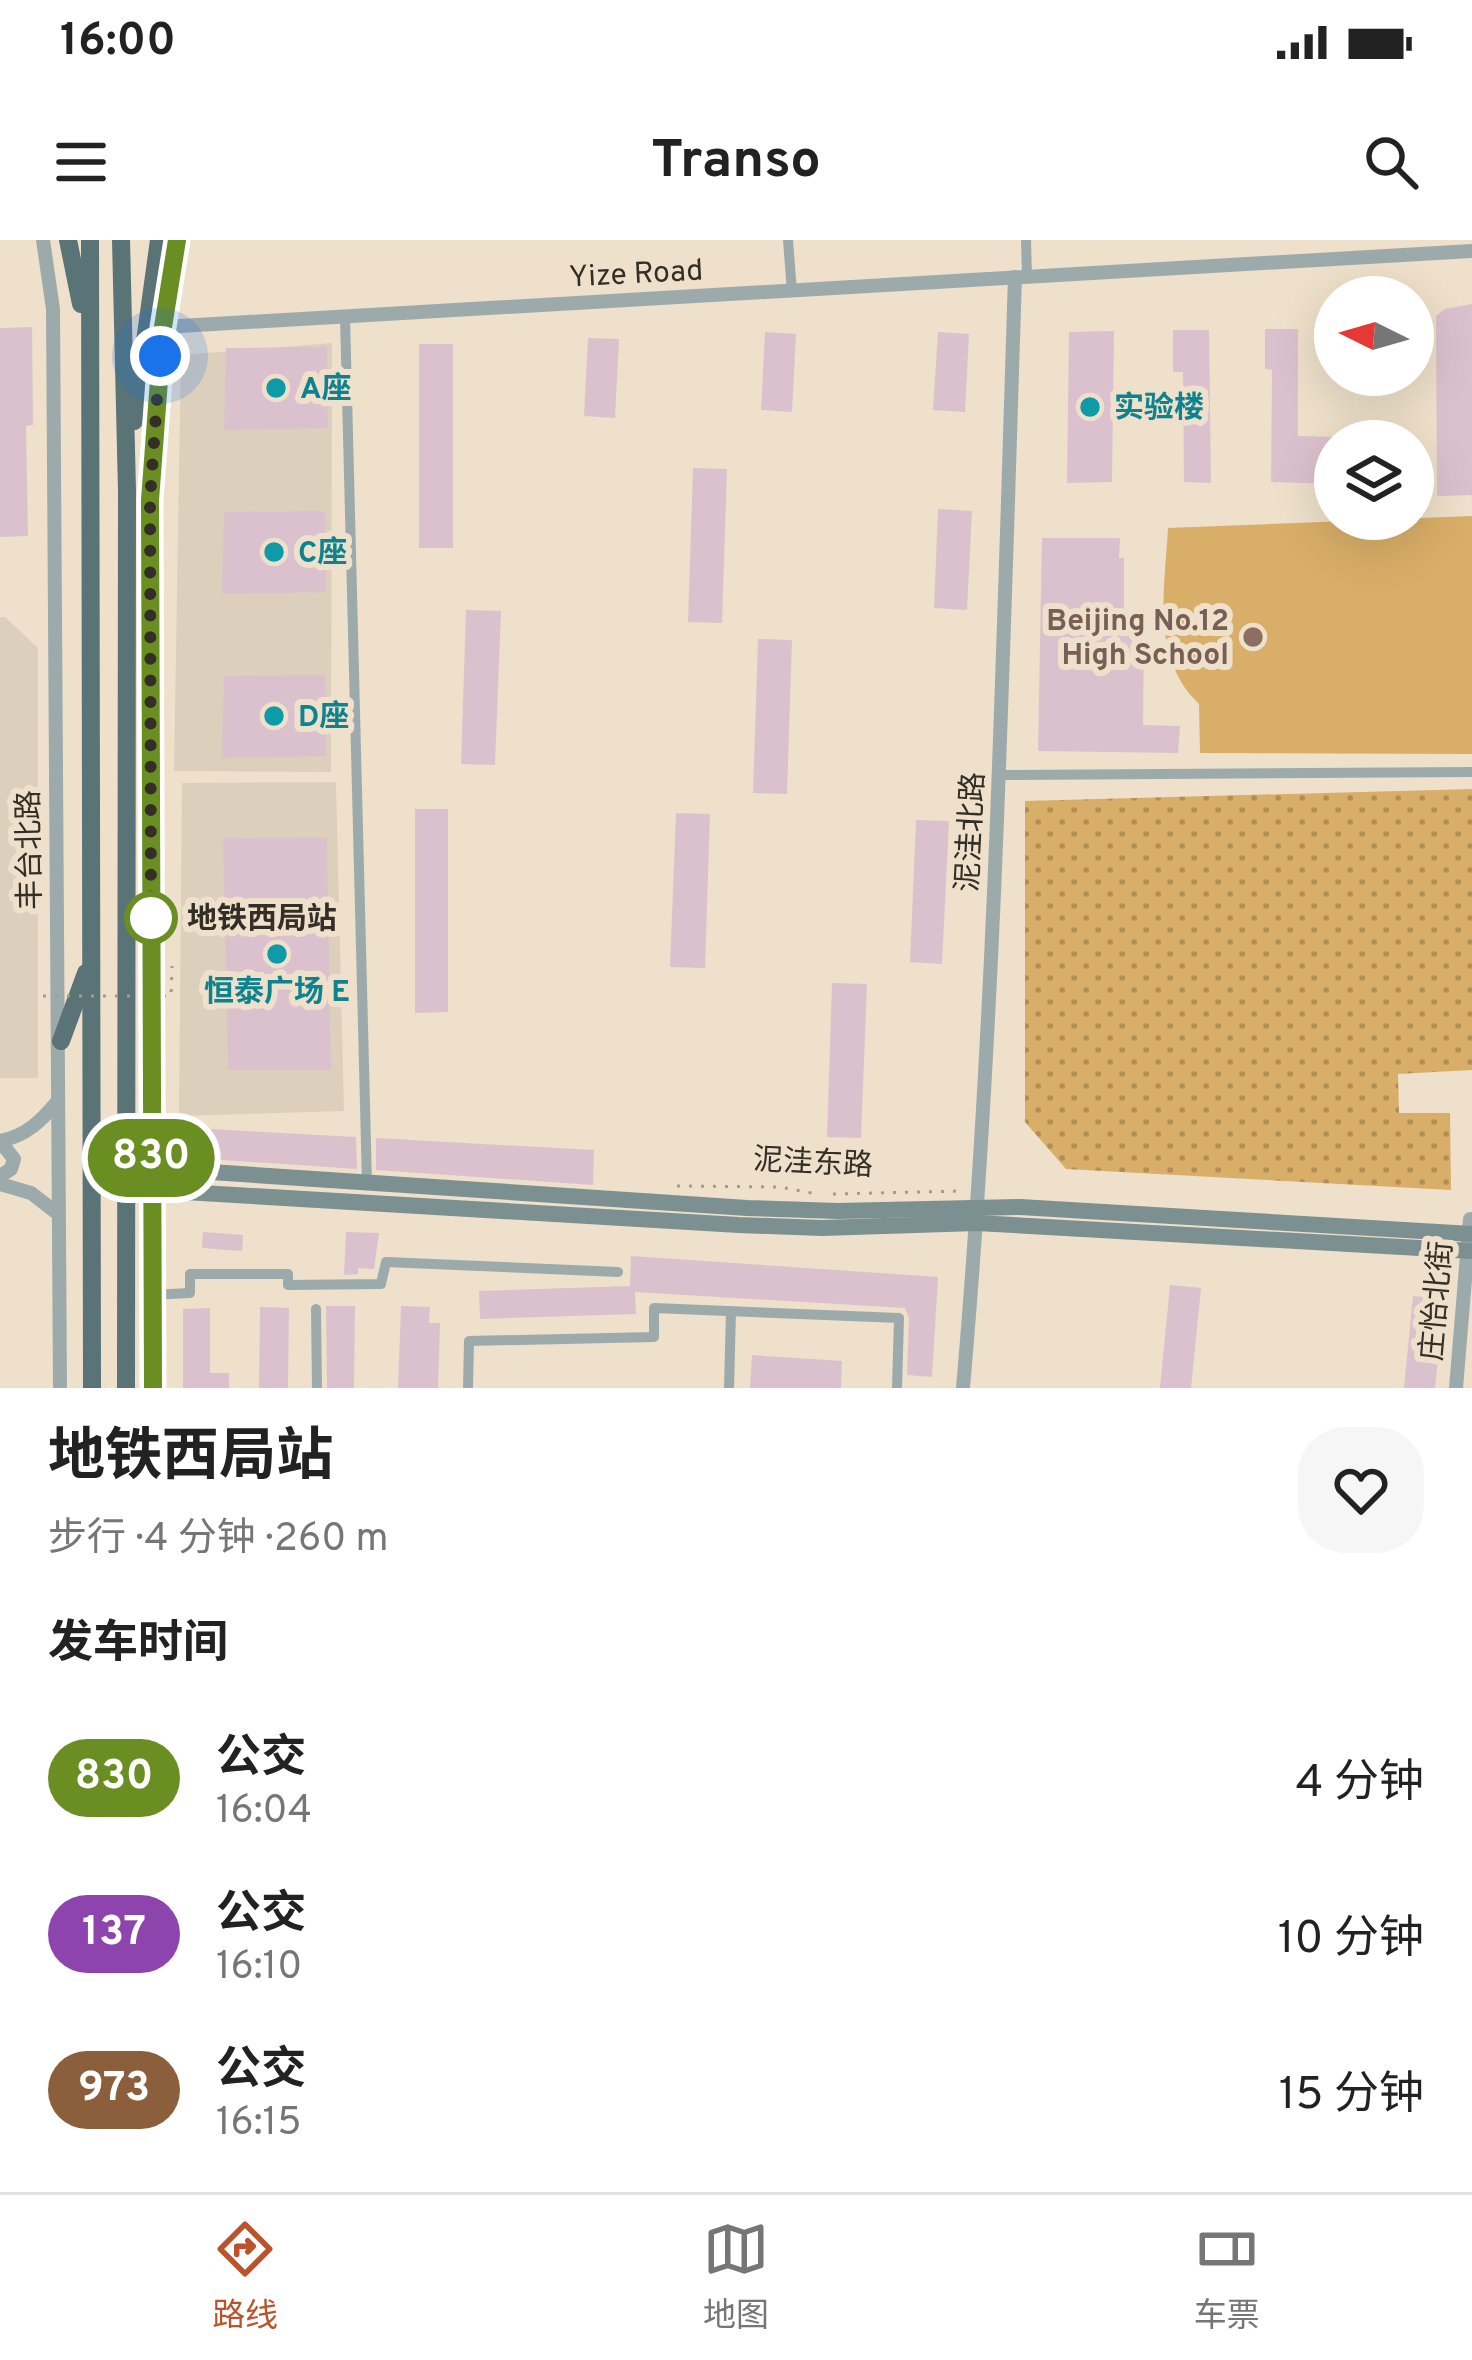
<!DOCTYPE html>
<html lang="zh">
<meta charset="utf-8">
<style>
:root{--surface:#fff;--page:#f6f6f6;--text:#222;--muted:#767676;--line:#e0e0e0;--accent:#bb542c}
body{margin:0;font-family:Overpass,"Noto Sans SC",sans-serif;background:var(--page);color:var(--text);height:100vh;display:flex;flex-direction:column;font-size:45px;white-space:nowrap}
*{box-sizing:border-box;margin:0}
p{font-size:39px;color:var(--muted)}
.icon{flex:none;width:66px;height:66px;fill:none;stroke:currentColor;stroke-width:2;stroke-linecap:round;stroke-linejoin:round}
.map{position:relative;height:1148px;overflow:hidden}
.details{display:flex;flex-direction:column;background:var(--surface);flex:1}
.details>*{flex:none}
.badge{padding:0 24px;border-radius:39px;font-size:42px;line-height:78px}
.needle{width:78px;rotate:275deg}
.controls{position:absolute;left:1314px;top:36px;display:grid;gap:24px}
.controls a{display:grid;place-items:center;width:120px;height:120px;border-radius:50%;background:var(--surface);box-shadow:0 12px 48px #0002;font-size:60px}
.you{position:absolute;width:60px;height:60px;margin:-30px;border:9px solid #fff;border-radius:50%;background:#1a73e8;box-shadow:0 0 0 18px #1a73e833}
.map>.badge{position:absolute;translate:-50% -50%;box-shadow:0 0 0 6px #fff}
h2{padding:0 48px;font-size:45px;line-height:108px}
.round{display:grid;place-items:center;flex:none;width:126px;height:126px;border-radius:48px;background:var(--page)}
.head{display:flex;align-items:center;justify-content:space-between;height:204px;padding:0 48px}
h1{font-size:57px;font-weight:700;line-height:90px}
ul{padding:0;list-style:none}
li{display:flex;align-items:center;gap:36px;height:156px;padding:0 48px}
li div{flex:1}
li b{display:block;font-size:45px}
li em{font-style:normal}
li .badge{min-width:132px;font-weight:700;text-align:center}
.status{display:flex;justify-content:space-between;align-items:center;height:84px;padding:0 60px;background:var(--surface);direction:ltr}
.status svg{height:33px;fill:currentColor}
header{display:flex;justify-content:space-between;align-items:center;height:156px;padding:0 48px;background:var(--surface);font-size:54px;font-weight:700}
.tabs{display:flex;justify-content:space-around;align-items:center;height:168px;border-top:3px solid var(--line);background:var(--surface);font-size:33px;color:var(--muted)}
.tabs a{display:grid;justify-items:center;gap:6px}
.tabs .active{color:var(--accent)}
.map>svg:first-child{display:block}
.commercial{fill:#dccfbc}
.green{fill:url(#green-dots)}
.pitch{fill:#d9ae68}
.building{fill:#dbc1cd}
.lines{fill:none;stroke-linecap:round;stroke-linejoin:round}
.path{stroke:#a69b8a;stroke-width:3;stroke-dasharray:3 9;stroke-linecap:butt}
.minor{stroke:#9daaac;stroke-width:10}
.tertiary{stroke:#9daaac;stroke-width:14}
.secondary{stroke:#7c8f91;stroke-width:16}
.trunk{stroke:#597376;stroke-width:18}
.path-bridge{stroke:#a69b8a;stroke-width:3;stroke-dasharray:3 9;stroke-linecap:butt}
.line-casing{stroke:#fff;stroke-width:27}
.line{stroke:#6b8e23;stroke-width:18}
.walk{stroke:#342f26;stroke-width:12;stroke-dasharray:0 21.6}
.culture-dot{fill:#0f9aa8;stroke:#eee0ca;stroke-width:4.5}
.education-dot{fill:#8d6e63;stroke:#eee0ca;stroke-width:4.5}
.stop-dot{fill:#fff;stroke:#6b8e23;stroke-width:6}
.labels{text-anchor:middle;stroke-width:12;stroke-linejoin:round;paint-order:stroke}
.street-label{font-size:30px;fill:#342f26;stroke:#eee0ca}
.culture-label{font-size:30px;font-weight:bold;fill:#0d838f;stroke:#eee0ca;text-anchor:start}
.education-label{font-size:30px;font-weight:bold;fill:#785e54;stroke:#eee0ca;text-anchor:end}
.stop-label{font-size:30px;font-weight:bold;fill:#342f26;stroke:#eee0ca;text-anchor:start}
</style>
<div class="status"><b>16:00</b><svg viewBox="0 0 49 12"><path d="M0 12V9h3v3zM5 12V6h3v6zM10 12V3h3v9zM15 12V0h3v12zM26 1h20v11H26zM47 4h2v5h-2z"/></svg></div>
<header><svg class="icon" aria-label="menu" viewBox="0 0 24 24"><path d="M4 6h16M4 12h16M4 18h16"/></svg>Transo<svg class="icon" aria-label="search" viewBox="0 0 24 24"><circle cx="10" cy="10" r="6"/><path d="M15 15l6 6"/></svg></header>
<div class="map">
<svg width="1472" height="1148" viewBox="0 0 1472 1148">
<defs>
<pattern id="green-dots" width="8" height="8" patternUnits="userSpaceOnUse" patternTransform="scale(3)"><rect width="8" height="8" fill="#d9ae68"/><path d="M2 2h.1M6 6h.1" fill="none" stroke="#b18e55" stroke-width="1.8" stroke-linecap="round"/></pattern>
</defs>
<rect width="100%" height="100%" fill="#eee0ca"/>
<g class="commercial">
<polygon points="332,103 331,532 174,531 181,115"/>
<polygon points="0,377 5,377 38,408 38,838 0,838"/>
<polygon points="336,542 344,871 179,876 182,543"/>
</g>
<polygon class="green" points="1472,549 1472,830 1398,834 1399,873 1450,873 1451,950 1066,929 1025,882 1025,561"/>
<path class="pitch" d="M 1472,276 L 1472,514 L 1200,513 L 1199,464 C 1150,417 1165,350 1168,288 Z"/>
<g class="building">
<polygon points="1472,64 1472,255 1437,256 1436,76 1445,69"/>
<polygon points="32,87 33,185 26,186 28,296 0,297 0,88"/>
<polygon points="1265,89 1298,89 1298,196 1335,197 1335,244 1271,242 1272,130 1265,129"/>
<polygon points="1173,90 1209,90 1211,243 1184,242 1183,132 1173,132"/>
<polygon points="1114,91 1112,242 1067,243 1069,92"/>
<polygon points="765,92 796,94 792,172 761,170"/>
<polygon points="938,92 969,94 965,172 933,170"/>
<polygon points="588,98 619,99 615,178 584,176"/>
<rect x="419" y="104" width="34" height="204"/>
<polygon points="327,107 328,188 224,190 226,108"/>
<polygon points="693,228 727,229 722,383 688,382"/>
<polygon points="938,269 972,271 967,370 934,368"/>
<polygon points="325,271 326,352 222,354 224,272"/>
<polygon points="1042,298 1120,298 1119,318 1124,318 1124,386 1144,386 1143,485 1180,486 1178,513 1038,511"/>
<polygon points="466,370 501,371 495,525 461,524"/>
<polygon points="758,399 792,400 787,554 753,553"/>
<polygon points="325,435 326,516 222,518 224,436"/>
<polygon points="415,569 448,569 448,772 415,773"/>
<polygon points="676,573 710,574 705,728 670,727"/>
<polygon points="916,580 949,581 942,724 910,722"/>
<polygon points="327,597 331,830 228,830 223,598"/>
<polygon points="832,743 867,744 861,898 827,897"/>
<polygon points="210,889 356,897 357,929 208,919"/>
<polygon points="376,898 594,910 593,945 376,930"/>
<polygon points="203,992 243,995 242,1011 202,1008"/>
<polygon points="346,992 379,993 374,1029 358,1028 358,1034 344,1035"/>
<polygon points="631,1016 938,1037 932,1137 907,1135 909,1078 905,1068 635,1052 636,1074 480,1079 479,1051 630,1046"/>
<polygon points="1170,1045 1201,1048 1191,1148 1160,1148"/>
<polygon points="1413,1056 1444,1059 1435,1148 1404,1148"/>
<polygon points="326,1066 355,1066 354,1148 327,1148"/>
<polygon points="401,1066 430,1067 429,1083 440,1083 438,1148 398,1148"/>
<polygon points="260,1067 289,1068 288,1148 259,1148"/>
<polygon points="210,1068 210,1133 229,1133 229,1148 183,1148 183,1069"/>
<polygon points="752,1115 842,1121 841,1148 750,1148"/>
</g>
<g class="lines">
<g class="path">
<polyline points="677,946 780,947 817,954"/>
<polyline points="833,954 961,951"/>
</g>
<g class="minor">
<polyline points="788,0 792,52"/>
<polyline points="1026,0 1027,36"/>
<polyline points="345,77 367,944"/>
<polyline points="999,535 1472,532"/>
<polyline points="151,1055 190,1053 190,1034 288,1034 288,1045 381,1044 386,1022 618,1032"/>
<polyline points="316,1069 317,1148"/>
<polyline points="468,1148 469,1101 654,1097 654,1068 899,1078 897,1148"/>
<polyline points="729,1148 731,1071"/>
</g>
<g class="tertiary">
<polyline points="43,0 53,69 60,1148"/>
<polyline points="163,87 1472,11"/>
<path d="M 0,901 C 26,896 41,881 57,862"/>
<polyline points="0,936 11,929 14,919 0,901"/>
<polyline points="0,944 31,953 57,973"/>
<polyline points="153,1148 150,260 163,87 177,0"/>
<path d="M 963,1148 C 995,778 1003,408 1015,37"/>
<polyline points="1456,1148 1470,979"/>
</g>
<g class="secondary">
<polyline points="151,928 747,968 838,971 1020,967 1472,994"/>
<polyline points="151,950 739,985 822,988 977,983 1472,1011"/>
</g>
<g class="trunk">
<polyline points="68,0 81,64"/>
<polyline points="90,0 92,1148"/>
<polyline points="121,0 127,251 126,1148"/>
<polyline points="134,181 159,0"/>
<polyline points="61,801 86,733"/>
</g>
<polyline class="path-bridge" points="43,756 171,756 172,726"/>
</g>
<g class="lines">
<g class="line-casing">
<polyline id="line" points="153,1148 150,260 163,87 177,0"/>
</g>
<use href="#line" class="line"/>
<polyline class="walk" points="151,678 150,260 160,116"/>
</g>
<g class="culture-dot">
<circle cx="276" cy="148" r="12"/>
<circle cx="1090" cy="167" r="12"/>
<circle cx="274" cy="312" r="12"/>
<circle cx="274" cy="476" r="12"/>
<circle cx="277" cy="714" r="12"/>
</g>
<circle class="education-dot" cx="1253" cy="397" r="12"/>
<circle class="stop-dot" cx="151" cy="678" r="24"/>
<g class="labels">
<g class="street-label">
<text transform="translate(636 33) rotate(-3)" y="10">Yize Road</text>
<text transform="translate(970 592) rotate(-87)" y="10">泥洼北路</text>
<text transform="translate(29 610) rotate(-91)" y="10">丰台北路</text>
<text transform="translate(813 922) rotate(3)" y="10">泥洼东路</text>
<text transform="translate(1436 1061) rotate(-85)" y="10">庄怡北街</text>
</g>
<g class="culture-label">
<text x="300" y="158">A座</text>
<text x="1114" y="177">实验楼</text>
<text x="298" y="322">C座</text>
<text x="298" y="486">D座</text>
<text x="277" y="761" text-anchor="middle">恒泰广场 E</text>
</g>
<g class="education-label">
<text x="1229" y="390">Beijing No.12<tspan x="1229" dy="34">High School</tspan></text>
</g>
<g class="stop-label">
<text x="187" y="688">地铁西局站</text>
</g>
</g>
</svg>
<div class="controls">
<a><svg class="needle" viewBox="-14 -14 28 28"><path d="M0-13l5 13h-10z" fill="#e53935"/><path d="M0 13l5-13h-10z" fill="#767676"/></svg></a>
<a><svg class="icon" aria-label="layers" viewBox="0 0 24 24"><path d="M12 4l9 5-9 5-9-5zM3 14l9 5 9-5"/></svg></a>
</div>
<div class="you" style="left:160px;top:116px"></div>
<b class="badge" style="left:151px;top:918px;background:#6b8e23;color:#fff">830</b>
</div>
<section class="details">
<div class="head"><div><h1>地铁西局站</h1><p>步行 · 4 分钟 · 260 m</p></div><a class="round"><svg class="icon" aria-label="heart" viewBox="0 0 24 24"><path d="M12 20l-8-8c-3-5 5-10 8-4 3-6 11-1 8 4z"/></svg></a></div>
<h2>发车时间</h2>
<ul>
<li><span class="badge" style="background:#6b8e23;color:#fff">830</span><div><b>公交</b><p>16:04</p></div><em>4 分钟</em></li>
<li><span class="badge" style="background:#8e44ad;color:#fff">137</span><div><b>公交</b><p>16:10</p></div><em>10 分钟</em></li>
<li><span class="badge" style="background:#8b5e3c;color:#fff">973</span><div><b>公交</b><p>16:15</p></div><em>15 分钟</em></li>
</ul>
</section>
<nav class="tabs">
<a class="active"><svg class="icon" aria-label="directions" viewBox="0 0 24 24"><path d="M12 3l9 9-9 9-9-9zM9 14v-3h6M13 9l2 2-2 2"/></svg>路线</a>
<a><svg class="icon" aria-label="map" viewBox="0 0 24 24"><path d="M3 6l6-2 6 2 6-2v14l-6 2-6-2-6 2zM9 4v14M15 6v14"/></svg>地图</a>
<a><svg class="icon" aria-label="tickets" viewBox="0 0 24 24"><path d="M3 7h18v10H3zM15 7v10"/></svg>车票</a>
</nav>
